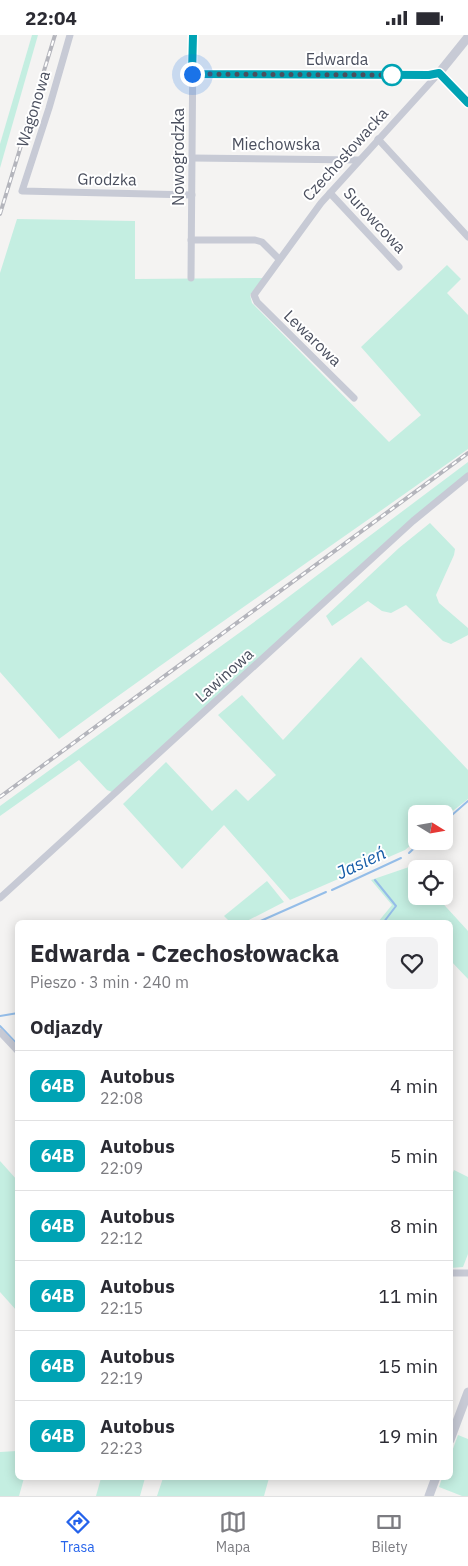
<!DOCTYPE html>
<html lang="pl">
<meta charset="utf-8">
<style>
:root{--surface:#fff;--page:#f2f2f3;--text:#2b2b33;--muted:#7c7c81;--line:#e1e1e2;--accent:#2563eb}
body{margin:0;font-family:"IBM Plex Sans",sans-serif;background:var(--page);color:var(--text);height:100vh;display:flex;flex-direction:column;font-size:19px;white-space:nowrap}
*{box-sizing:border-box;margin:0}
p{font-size:16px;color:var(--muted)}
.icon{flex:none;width:28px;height:28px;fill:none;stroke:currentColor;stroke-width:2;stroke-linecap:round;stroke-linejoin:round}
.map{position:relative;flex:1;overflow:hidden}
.sheet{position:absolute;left:15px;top:885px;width:438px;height:560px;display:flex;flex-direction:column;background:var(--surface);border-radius:8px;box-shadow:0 2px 12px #0003}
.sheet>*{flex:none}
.badge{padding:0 10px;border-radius:8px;font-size:18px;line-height:32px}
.needle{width:32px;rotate:101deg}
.controls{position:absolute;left:408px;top:770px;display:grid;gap:10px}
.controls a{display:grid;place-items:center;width:45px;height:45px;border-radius:8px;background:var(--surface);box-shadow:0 2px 12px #0003;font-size:25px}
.you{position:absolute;width:25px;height:25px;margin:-12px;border:4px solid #fff;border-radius:50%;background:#1a73e8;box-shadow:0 0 0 8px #1a73e833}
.map>.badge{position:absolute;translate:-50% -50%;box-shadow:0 0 0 2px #fff}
h2{padding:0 15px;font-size:19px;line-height:45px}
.round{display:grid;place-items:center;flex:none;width:52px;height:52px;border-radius:8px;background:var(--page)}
.headline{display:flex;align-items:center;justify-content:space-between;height:85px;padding:0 15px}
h1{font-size:24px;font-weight:700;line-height:38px}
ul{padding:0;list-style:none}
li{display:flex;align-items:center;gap:15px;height:70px;padding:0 15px;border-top:1px solid var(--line)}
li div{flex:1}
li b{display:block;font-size:19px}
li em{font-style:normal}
li .badge{min-width:55px;font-weight:700;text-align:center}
.status{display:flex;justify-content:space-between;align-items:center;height:35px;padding:0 25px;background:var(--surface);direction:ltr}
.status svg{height:14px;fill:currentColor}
.menu{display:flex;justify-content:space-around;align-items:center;height:70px;border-top:1px solid var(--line);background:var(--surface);font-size:14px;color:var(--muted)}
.menu a{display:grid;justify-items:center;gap:2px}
.menu .selected{color:var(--accent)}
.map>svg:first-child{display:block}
.green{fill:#c4eee1}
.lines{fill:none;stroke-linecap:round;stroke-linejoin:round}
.stream{stroke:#94bde8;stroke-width:2}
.minor{stroke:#c7cad5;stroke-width:7}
.tertiary{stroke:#c7cad5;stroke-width:9}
.rail-casing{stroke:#b4b5bc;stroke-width:4}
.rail{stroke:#fff;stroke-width:2;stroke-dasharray:5.5;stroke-linecap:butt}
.line-casing{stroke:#fff;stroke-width:11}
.line{stroke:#00a3b4;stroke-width:8}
.walk{stroke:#4a4f5e;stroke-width:5;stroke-dasharray:0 9}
.stop-dot{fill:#fff;stroke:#00a3b4;stroke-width:2.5}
.labels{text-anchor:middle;stroke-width:4;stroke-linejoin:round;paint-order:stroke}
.street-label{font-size:16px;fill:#4a4f5e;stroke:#fff}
.water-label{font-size:18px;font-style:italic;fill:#155ca7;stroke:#fff}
</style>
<div class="status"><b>22:04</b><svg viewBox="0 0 49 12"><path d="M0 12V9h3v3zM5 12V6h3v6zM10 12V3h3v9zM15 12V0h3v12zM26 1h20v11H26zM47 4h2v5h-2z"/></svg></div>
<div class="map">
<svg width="468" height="1461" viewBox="0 0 468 1461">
<rect width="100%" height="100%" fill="#f4f3f2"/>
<g class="green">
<polygon points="32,0 38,0 0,133 0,109"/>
<path d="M 17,184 L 135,186 L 135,244 L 263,243 L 250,260 L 252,268 L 389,407 L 421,380 L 361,312 L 447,230 L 461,244 L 447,258 L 468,280 L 468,414 C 332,511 194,605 59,704 L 0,637 L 0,238 Z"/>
<polygon points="468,427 468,438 418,479 112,757 107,755 79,725 0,781 0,771 279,569"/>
<polygon points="430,488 455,514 454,520 436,560 439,568 468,593 468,600 451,609 443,606 406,570 391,578 382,576 368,566 332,591 326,581 399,513"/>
<polygon points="361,622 468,735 468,764 444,783 444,779 416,779 416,806 405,815 290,865 224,790 182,834 123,769 166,727 212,776 236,754 248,766 276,740 218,680 242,660 283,705"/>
<polygon points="409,832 416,840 416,861 436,861 468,896 468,944 450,925 450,888 378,887 392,870 371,845"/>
<polygon points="267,846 284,867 245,887 230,887 224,881"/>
<polygon points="0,1126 17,1145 17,1276 0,1257"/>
<polygon points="454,1135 468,1142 468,1219 463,1232 450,1233 450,1145"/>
<polygon points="458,1400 468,1404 468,1461 462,1461 439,1452 442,1443 450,1442 450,1422"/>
<polygon points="17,1416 18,1442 24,1443 19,1461 0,1461 0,1417"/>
<polygon points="101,1443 101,1442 145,1443 140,1461 96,1461"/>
<polygon points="163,1443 163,1442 269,1443 264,1461 157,1461"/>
</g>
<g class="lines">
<g class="stream">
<polyline points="444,787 468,766"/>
<polyline points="409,818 422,806"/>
<polyline points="375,845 396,871 383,888"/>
<polyline points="332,855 401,823"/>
<polyline points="256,888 326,857"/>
<polyline points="0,981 18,978"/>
<polyline points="0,991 18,1010"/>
</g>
<g class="minor">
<polyline points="70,0 49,73 22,156 192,160"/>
<polyline points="192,39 429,40 439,38"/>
<polyline points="378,104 468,202"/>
<polyline points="192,123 359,125"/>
<polyline points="330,158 399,232"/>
<polyline points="191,205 255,205 262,207 279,224"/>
<polyline points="191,243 193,0"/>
<polyline points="354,363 257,267 254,260 321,168 439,38"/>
<polyline points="0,863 413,486 468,441"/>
<polyline points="0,997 18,1016"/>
<polyline points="450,1238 468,1238"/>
</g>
<g class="tertiary">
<polyline points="468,2 439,38 468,68"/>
<polyline points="450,1405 468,1357"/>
<polyline points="429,1461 436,1442"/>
</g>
<g class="rail-casing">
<g id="rail">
<polyline points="0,179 55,0"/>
<polyline points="0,762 468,418"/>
</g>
</g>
<use href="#rail" class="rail"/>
</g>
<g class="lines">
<g class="line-casing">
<polyline id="line" points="193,0 192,39 429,40 439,38 468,68"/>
</g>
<use href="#line" class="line"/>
<polyline class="walk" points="192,39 392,40"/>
</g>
<circle class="stop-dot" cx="392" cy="40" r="10"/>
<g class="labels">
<g class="street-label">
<text x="337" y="30">Edwarda</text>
<text transform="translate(33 74) rotate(-73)" y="6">Wagonowa</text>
<text x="276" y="115">Miechowska</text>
<text transform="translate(345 119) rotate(-48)" y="6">Czechosłowacka</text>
<text transform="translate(178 122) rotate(-90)" y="6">Nowogrodzka</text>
<text transform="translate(107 144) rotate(1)" y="6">Grodzka</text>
<text transform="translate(375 185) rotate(47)" y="6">Surowcowa</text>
<text transform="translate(313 303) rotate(44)" y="6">Lewarowa</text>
<text transform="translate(224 640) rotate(-42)" y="6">Lawinowa</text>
</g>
<g class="water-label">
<text transform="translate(361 828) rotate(-25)" y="6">Jasień</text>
</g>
</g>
</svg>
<div class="controls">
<a><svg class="needle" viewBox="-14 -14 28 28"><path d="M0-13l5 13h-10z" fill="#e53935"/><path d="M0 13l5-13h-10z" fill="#7c7c81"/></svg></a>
<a><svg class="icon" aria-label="locate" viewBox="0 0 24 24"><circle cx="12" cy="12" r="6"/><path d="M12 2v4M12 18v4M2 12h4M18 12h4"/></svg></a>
</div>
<div class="you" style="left:192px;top:39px"></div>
<section class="sheet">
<div class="headline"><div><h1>Edwarda - Czechosłowacka</h1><p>Pieszo · 3 min · 240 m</p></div><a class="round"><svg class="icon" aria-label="heart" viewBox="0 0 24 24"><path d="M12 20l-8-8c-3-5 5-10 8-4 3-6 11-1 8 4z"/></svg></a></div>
<h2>Odjazdy</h2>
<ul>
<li><span class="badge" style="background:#00a3b4;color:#fff">64B</span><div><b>Autobus</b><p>22:08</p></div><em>4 min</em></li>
<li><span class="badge" style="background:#00a3b4;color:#fff">64B</span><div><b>Autobus</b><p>22:09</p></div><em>5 min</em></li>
<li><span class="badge" style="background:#00a3b4;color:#fff">64B</span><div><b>Autobus</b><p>22:12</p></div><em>8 min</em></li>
<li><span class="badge" style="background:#00a3b4;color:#fff">64B</span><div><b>Autobus</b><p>22:15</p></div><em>11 min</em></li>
<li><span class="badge" style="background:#00a3b4;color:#fff">64B</span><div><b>Autobus</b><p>22:19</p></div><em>15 min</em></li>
<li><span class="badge" style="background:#00a3b4;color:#fff">64B</span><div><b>Autobus</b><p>22:23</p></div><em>19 min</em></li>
</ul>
</section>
</div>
<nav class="menu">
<a class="selected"><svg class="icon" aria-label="directions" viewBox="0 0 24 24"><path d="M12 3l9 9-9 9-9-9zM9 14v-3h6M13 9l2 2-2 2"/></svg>Trasa</a>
<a><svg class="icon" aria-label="map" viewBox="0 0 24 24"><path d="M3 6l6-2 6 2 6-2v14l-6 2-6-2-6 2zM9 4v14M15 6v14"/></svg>Mapa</a>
<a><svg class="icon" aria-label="tickets" viewBox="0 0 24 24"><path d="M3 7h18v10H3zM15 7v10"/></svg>Bilety</a>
</nav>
